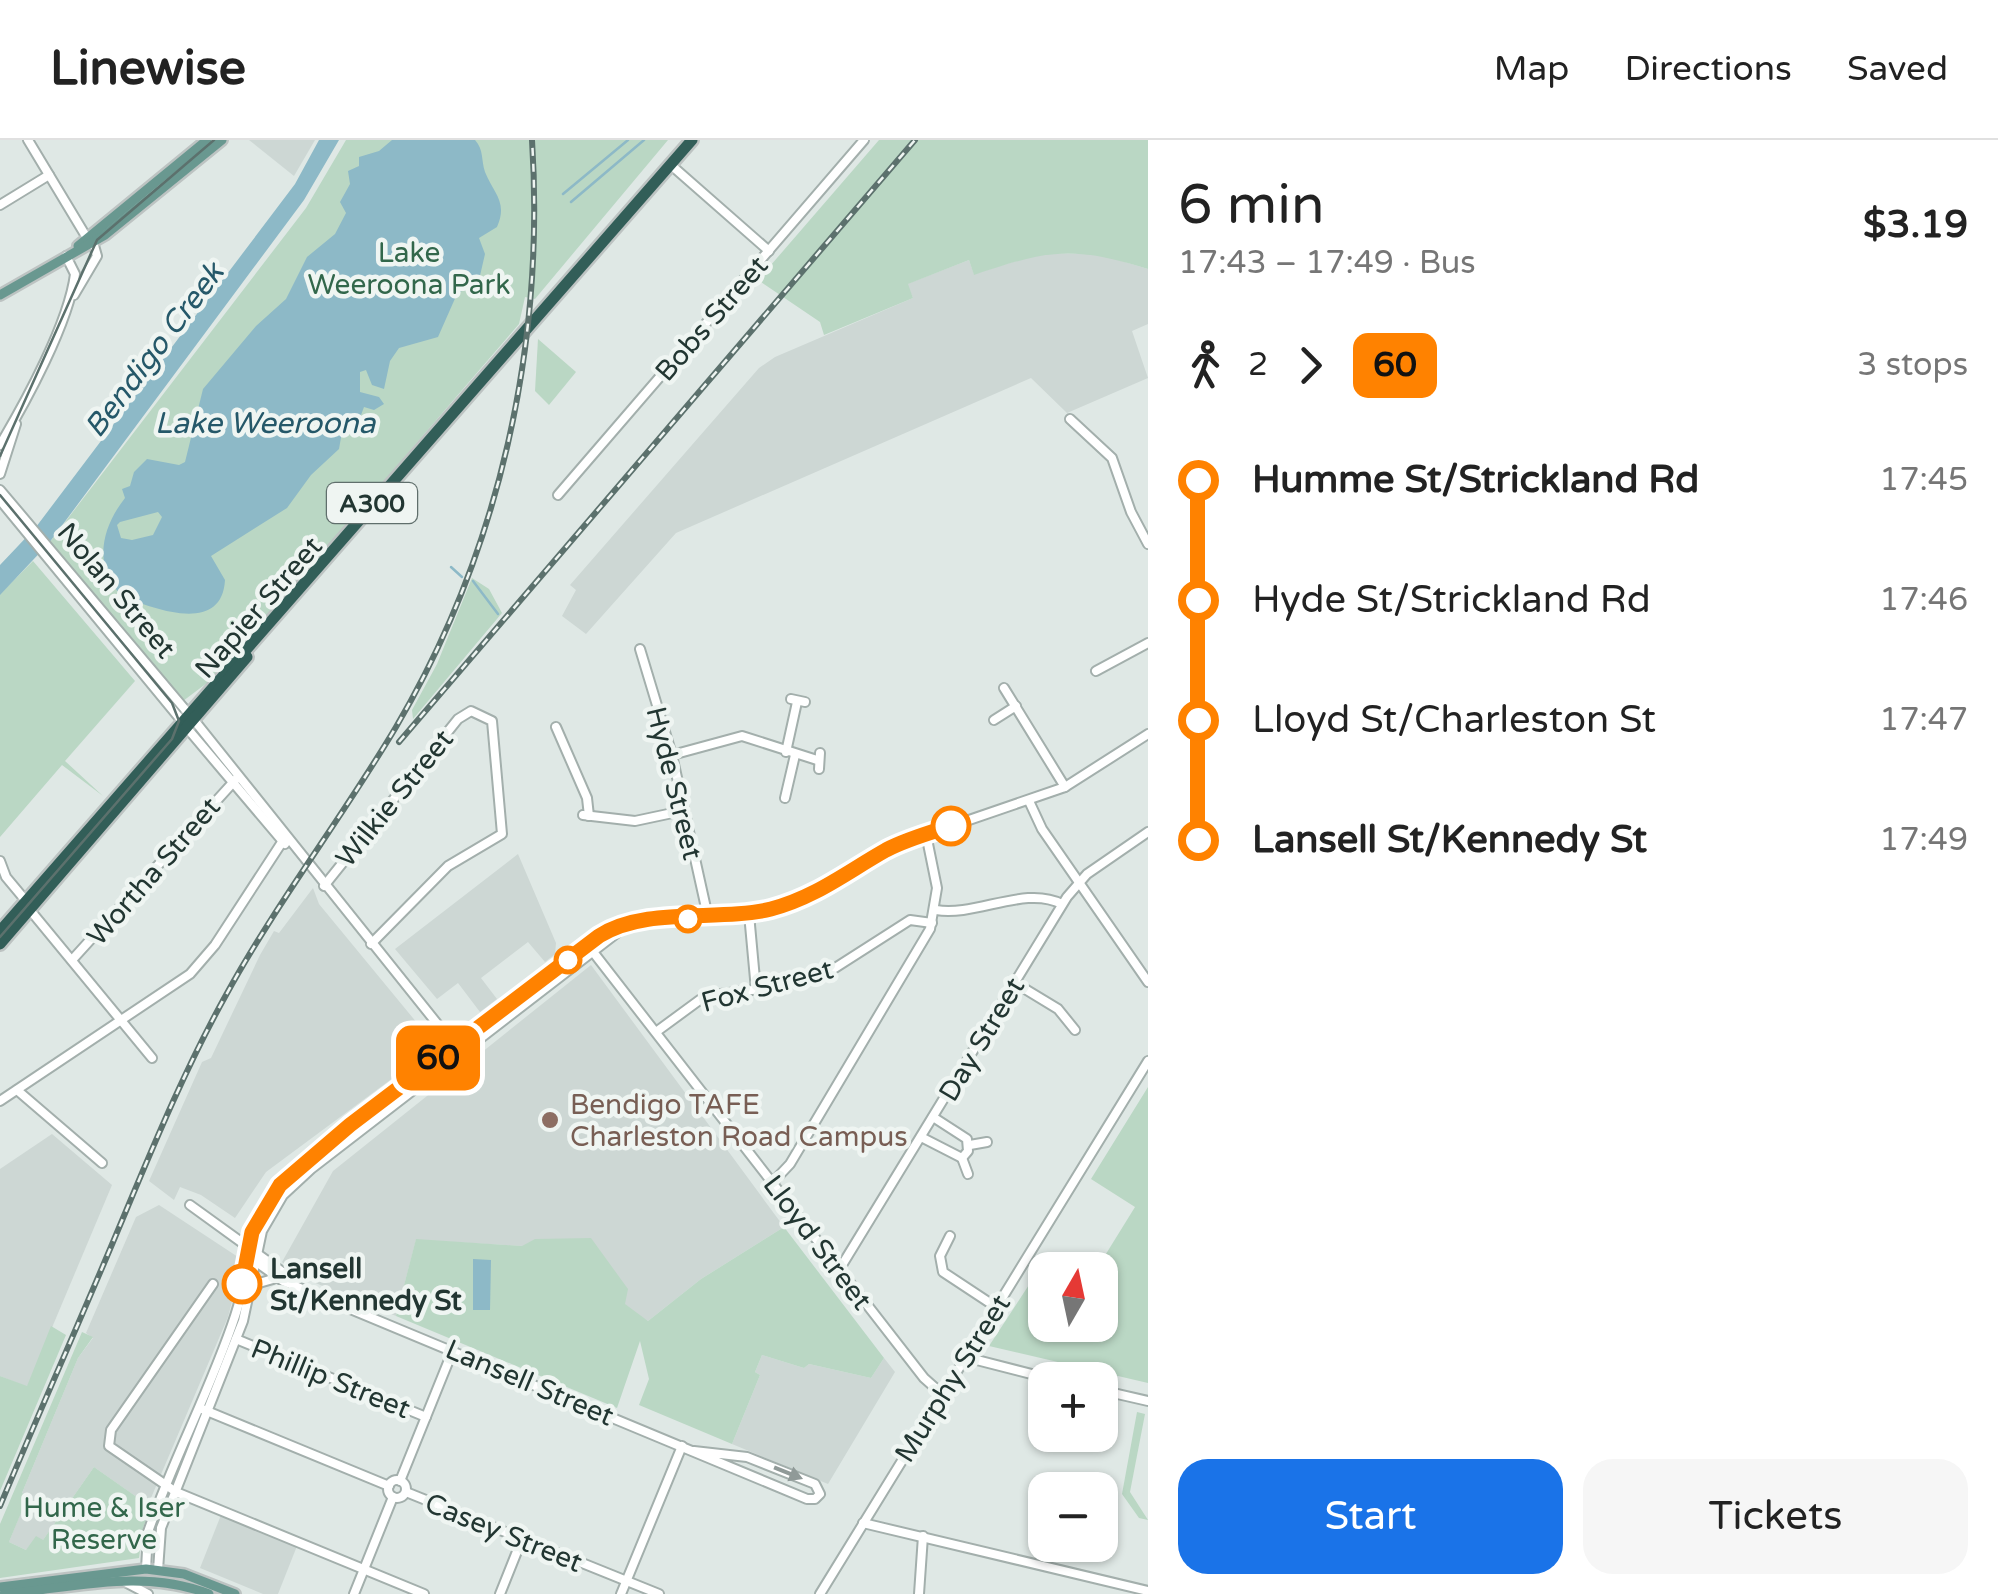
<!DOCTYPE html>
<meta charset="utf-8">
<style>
:root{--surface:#fff;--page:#f6f6f6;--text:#222;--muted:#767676;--line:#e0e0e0;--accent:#1a73e8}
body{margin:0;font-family:"Varela Round",sans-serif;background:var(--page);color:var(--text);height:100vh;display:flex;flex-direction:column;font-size:38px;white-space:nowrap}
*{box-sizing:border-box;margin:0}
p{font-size:32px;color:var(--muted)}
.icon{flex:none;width:55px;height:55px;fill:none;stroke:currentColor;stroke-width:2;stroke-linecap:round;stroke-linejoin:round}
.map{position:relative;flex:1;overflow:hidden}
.side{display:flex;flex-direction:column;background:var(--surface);width:850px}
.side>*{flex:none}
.badge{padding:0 20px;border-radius:15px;font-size:35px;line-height:65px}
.needle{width:65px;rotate:9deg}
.fabs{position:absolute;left:1028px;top:1112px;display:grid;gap:20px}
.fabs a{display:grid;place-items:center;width:90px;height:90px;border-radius:20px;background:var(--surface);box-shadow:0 2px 8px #0004;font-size:50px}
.map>.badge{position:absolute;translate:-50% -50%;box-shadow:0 0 0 5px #fff}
.legs{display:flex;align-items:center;gap:15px;height:110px;padding:0 30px;font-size:32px}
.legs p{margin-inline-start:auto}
.overview{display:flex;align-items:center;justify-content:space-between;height:170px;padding:0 30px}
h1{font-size:55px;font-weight:600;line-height:75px}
.action{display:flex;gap:20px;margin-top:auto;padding:20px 30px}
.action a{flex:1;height:115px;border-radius:30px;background:var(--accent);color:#fff;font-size:40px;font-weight:600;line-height:115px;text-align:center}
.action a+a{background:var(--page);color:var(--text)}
ul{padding:0 30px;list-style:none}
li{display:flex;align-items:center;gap:35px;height:120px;font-size:38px}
li i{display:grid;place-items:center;width:15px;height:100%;margin:0 12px;background:currentColor}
li i::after{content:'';width:25px;height:25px;margin:-12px;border:8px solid;border-radius:50%;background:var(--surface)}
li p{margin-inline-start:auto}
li:first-child i{background:linear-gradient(#0000 50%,currentColor 0)}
li:last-child i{background:linear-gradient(currentColor 50%,#0000 0)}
header{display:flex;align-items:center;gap:60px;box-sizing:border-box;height:140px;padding:0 50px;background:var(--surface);border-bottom:2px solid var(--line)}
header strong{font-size:48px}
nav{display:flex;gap:55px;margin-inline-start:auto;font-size:35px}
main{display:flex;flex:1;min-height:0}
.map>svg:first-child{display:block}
.built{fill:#cdd7d4}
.green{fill:#bad7c4}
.water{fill:#8db9c7;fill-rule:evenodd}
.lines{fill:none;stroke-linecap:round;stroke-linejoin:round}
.stream{stroke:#8db9c7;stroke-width:2.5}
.minor-casing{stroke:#a3afac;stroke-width:12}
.major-casing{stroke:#bdc3c2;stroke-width:14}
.highway-casing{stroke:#bdc3c2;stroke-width:16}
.minor{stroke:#fff;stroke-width:8}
.major{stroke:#699890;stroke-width:9}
.highway{stroke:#325e58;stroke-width:11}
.tram{stroke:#5c716d;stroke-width:2.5}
.rail-casing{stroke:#5c716d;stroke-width:6}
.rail{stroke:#eff5f2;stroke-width:2.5;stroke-dasharray:8;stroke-linecap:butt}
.oneway{fill:#909a98}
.line-1-casing{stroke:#fff;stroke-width:22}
.line-1{stroke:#ff8200;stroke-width:15}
.stop-1-dot{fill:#fff;stroke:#ff8200;stroke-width:5}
.education-dot{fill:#8d6e63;stroke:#eff5f2;stroke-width:4}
.labels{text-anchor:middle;stroke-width:9;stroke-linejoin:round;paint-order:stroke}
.shield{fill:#eff5f2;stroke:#606f6c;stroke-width:2.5}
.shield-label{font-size:25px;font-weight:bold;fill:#223632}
.park-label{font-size:28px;fill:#32674b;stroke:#eff5f2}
.street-label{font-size:28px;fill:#223632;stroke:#eff5f2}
.education-label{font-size:28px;fill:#785e54;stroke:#eff5f2;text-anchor:start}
.stop-label{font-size:28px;font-weight:bold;fill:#223632;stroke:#eff5f2;text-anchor:start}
.water-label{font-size:30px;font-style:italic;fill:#255869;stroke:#eff5f2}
</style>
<header>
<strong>Linewise</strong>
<nav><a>Map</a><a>Directions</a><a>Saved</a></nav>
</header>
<main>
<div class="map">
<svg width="1148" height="1454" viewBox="0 0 1148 1454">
<rect width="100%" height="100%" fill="#dfe8e5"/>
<g class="built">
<polygon points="249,0 315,0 294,36"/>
<polygon points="1041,113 1099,114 1148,129 1148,184 1132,191 1148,238 1067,273 1031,238 676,393 586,494 562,476 576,450 570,445 759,228 775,217 913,158 907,144 969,120 974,134"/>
<polygon points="518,714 556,803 555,814 545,822 528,802 481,838 497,859 480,872 458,843 437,859 395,809"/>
<polygon points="313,748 319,764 436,906 266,1032 235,1078 201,1055 180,1047 174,1060 149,1041 202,922 211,918 260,815 274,791 279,793"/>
<polygon points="591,825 784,1087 701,1139 648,1181 523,1106 416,1100 396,1176 296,1135 282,1122 333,1031"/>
<polygon points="52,994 112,1045 27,1247 0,1236 0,1029"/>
<polygon points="159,1065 238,1117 239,1134 228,1177 148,1365 94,1327 43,1400 26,1410 9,1402 27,1357 22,1353 78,1218 93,1198 86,1193 136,1077"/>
<polygon points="762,1215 804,1228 809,1224 871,1238 884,1218 895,1232 828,1344 732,1304 760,1235 755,1232"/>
<polygon points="221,1375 297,1406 278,1454 263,1454 200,1428"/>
</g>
<g class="green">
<polygon points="346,0 668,0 535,159 525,157 519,184 245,502 211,540 183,561 49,403 306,68"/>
<path d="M 879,0 L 1148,0 L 1148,129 C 1071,105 1048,110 974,135 L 969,120 L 908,144 L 913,158 L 824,195 L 820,182 L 758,140 Z"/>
<polygon points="538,199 576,232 549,265 535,251"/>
<polygon points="33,421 135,541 65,621 103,656 62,625 0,697 0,454"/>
<polygon points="472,438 489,449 502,473 413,579 412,570 437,524"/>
<polygon points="1148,947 1148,1243 989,1206 1040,1128 1045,1131 1045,1185 1100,1185 1100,1130 1096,1130 1135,1067 1091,1039"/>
<polygon points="784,1087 884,1218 871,1238 809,1224 804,1228 762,1215 755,1232 760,1235 732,1304 639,1265 649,1239 640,1201 617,1268 396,1176 416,1099 522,1106 535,1099 591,1098 628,1149 625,1164 648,1181 701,1139"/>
<polygon points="51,1186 66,1195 0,1351 0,1236 27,1246"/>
<polygon points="82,1192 93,1197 78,1218 22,1353 28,1356 9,1402 26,1410 36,1396 43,1400 94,1327 151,1367 143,1388 139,1418 0,1438 0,1384"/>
<polygon points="1137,1272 1145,1274 1130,1352 1148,1380 1139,1378 1122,1354"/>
</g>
<g class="water">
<polygon points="319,0 339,0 304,60 49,403 0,455 0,425 36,387 295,44"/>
<path d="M 392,0 L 475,0 C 484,10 481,20 485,32 C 494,54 508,62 497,87 L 479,98 L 485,114 L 479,140 L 457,154 L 438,197 L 399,208 L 390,221 L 384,249 L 372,245 L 366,230 L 360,232 L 360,252 L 379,257 L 384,264 L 374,270 L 364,267 L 361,275 L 351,276 L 343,286 L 339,309 L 311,335 L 287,368 L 211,416 L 225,440 C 222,496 152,468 122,456 C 92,426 102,387 125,358 L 122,349 L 130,346 L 134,332 L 147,319 L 179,325 L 185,322 L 203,249 L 256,186 L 286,159 L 307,117 L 335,94 L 346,73 L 340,62 L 350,44 L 348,31 L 359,26 L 359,17 L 379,11 ZM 158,372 L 162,377 L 153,395 L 132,400 L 121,398 L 117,385 L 120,382 Z"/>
<polygon points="473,1119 491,1120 490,1170 473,1170"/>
</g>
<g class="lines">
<g class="stream">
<polyline points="563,54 628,0"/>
<polyline points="571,62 644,0"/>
<polyline points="451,427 462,437"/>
<polyline points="473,441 498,474"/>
</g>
<g class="minor-casing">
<g id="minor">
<polyline points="28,0 87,98"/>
<polyline points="671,25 769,111"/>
<polyline points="0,65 49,35"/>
<polyline points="74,155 97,116 93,102"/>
<polyline points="1070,279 1112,318 1131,372 1148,404"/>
<path d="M 0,305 C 25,263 69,183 75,134 L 66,116"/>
<polyline points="0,334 16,284"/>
<polyline points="0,350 188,573"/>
<polyline points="558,355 864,0"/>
<polyline points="0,360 181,580"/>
<polyline points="640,509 672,615 708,777"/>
<polyline points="1096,531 1148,503"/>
<polyline points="1004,548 1065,647"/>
<polyline points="791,559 805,562"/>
<polyline points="194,580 455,906"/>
<polyline points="994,580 1016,566"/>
<polyline points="556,587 587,658 589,676"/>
<polyline points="187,588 285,704"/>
<polyline points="786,612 797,562"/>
<polyline points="672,615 742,596 817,620"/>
<polyline points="819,629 820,613"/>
<polyline points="785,658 795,615"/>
<polyline points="1029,661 1042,689 1148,842"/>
<polyline points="583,675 635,681 682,671"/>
<polyline points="0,721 6,737 26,761"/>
<polyline points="324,746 458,579 471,571 492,581 502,694 448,726 371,804"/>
<polyline points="30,770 152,918"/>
<path d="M 936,770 C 976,777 1025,745 1062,764"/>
<polyline points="749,774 756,850"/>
<polyline points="590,808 924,1238 942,1254"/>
<polyline points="72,820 238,637"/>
<polyline points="1015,843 1058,869 1075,890"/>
<polyline points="656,892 705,856 784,846 835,828 910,780 932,783"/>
<polyline points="17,950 102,1023"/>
<polyline points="0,961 190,834 215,805 286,696"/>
<polyline points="921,997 962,1018 968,1011 967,999 933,977"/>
<polyline points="970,1005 987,1002"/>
<polyline points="962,1018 968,1034"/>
<polyline points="773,1042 790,1024 930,789 937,748 926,694"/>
<polyline points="190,1065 295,1141"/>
<polyline points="950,1096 940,1116 943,1132 996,1167"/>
<polyline points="252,1119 283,1141 807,1359 815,1359 820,1354 815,1344 747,1317 694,1311"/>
<polyline points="839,1130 1067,757 1087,734 1148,692"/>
<polyline points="213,1144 111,1290 109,1306 176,1352 424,1454"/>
<polyline points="250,1156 259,1143 273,1139"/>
<polyline points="236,1199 426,1277"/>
<polyline points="965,1217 1055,1240"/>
<polyline points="1100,1250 1148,1261"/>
<polyline points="202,1269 389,1346"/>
<circle cx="397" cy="1349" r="9"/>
<polyline points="400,1341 453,1210"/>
<polyline points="406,1352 659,1454"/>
<polyline points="863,1383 1148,1451"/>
<path d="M 146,1429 L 148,1392 C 173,1319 211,1249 235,1176 C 257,1111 238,1085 296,1029 L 607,791 L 632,783 L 749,774 L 791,763 L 828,748 L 902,703 L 1065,647 L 1148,594"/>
<polyline points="158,1430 161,1388 243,1181 262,1091 283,1055 311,1029 622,789"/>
<polyline points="125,1442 148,1454"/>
<polyline points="354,1454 393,1357"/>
<polyline points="500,1454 522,1399"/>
<polyline points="621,1454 682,1306"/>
<polyline points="820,1454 1148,921"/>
<polyline points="919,1454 923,1396"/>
</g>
</g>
<g class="major-casing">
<g id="major">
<polyline points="78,106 207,0"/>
<polyline points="0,155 105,95 222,0"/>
<polyline points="0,1447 146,1429 184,1434 235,1454"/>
<path d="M 4,1454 C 72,1448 143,1428 209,1454"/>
</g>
</g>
<g class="highway-casing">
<g id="highway">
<polyline points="0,791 692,0"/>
<polyline points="0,804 247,517"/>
</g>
</g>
<use href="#minor" class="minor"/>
<use href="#major" class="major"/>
<use href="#highway" class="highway"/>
<g class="tram">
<polyline points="0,316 97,100 214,0"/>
<polyline points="0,355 172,563 179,581 172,599 0,797"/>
</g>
<g class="rail-casing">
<g id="rail">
<polyline points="399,602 915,0"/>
<path d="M 0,1366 C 37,1277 76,1190 113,1102 C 148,1019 182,934 226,855 C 277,762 342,678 396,587 C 500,410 545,204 532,0"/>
</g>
</g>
<use href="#rail" class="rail"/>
</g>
<defs><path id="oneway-solid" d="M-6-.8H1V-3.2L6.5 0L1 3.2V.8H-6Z" transform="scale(2.5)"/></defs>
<use class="oneway" href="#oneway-solid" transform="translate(788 1333) rotate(22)"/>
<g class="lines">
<g class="line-1-casing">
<path id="line-1" d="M 242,1144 L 252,1092 L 280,1045 L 350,985 L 599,796 C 646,766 718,782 771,769 C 816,757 847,732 886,710 C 907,699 929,693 951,686"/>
</g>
<use href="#line-1" class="line-1"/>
</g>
<g class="stop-1-dot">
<circle cx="951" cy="686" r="18"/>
<circle cx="688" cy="779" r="12"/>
<circle cx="568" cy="820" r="12"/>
<circle cx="242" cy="1144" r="18"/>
</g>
<circle class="education-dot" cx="550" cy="980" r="10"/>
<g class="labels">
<rect class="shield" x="327" y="343" width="90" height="40" rx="8"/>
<g class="shield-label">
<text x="372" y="372">A300</text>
</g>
<g class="park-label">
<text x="409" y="122">Lake<tspan x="409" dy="32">Weeroona Park</tspan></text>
<text x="104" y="1377">Hume &amp; Iser<tspan x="104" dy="32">Reserve</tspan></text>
</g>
<g class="street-label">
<text transform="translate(711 178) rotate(-49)" y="10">Bobs Street</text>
<text transform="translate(117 450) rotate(50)" y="10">Nolan Street</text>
<text transform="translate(258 467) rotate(-49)" y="10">Napier Street</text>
<text transform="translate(675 643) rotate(76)" y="10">Hyde Street</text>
<text transform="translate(394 658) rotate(-51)" y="10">Wilkie Street</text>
<text transform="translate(153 731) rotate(-49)" y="10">Wortha Street</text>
<text transform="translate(767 845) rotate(-15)" y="10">Fox Street</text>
<text transform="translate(981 899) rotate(-59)" y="10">Day Street</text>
<text transform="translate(818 1102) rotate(53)" y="10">Lloyd Street</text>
<text transform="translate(331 1238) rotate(22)" y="10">Phillip Street</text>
<text transform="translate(952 1238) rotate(-58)" y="10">Murphy Street</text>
<text transform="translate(530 1242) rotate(23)" y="10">Lansell Street</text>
<text transform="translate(504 1392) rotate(22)" y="10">Casey Street</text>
</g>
<g class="education-label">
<text x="570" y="974">Bendigo TAFE<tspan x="570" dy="32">Charleston Road Campus</tspan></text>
</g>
<g class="stop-label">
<text x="270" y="1138">Lansell<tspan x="270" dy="32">St/Kennedy St</tspan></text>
</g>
<g class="water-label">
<text transform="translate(154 210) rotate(-53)" y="10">Bendigo Creek</text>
<text x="265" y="293">Lake Weeroona</text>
</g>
</g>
</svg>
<div class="fabs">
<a><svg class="needle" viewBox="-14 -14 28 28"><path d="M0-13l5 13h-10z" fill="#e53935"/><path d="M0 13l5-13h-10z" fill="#767676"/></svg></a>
<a>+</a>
<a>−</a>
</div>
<b class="badge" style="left:438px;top:918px;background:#ff8200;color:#111">60</b>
</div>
<section class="side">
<div class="overview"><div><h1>6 min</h1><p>17:43 – 17:49 · Bus</p></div><b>$3.19</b></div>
<div class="legs"><svg class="icon" aria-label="walk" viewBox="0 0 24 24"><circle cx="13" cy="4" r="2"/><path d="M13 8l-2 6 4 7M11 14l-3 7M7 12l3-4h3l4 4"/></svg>2<svg class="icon" aria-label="forward" viewBox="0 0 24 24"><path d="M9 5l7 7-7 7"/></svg><b class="badge" style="background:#ff8200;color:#111">60</b><p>3 stops</p></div>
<ul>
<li><i style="color:#ff8200"></i><b>Humme St/Strickland Rd</b><p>17:45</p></li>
<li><i style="color:#ff8200"></i><span>Hyde St/Strickland Rd</span><p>17:46</p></li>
<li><i style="color:#ff8200"></i><span>Lloyd St/Charleston St</span><p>17:47</p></li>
<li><i style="color:#ff8200"></i><b>Lansell St/Kennedy St</b><p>17:49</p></li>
</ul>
<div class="action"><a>Start</a><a>Tickets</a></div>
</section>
</main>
